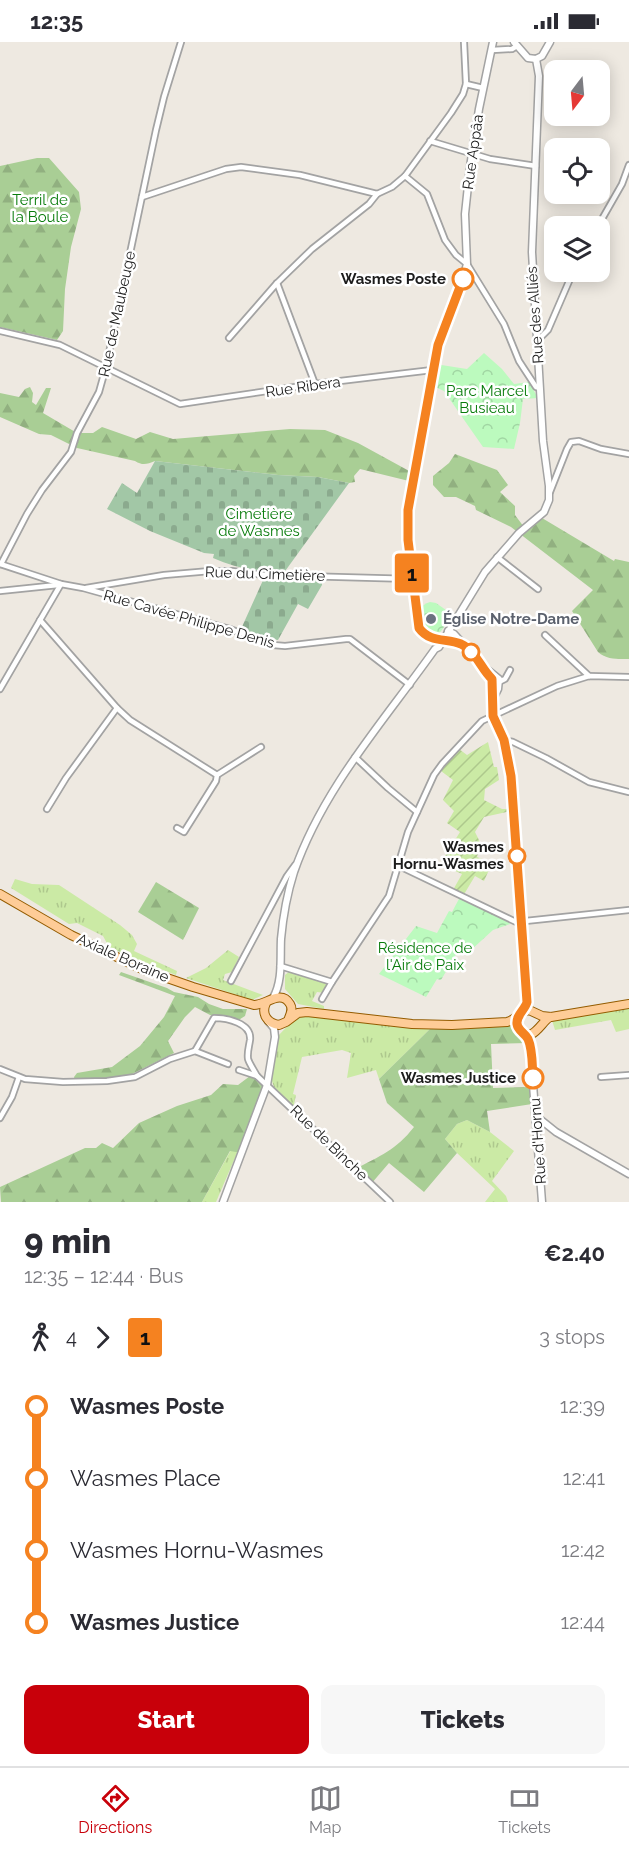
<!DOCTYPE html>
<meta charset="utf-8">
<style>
:root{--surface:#fff;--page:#f7f7f7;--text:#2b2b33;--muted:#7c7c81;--line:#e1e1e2;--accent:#c8000a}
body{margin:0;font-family:Raleway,sans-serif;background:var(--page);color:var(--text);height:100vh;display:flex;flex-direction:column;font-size:22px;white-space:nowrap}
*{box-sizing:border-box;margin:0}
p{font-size:20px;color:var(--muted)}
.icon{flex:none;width:33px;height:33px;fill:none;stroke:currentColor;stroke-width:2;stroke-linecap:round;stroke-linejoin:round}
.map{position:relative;height:1160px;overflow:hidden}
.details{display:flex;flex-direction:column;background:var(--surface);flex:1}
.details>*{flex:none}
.badge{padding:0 12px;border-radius:4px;font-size:21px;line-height:39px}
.needle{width:39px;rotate:196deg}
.fabs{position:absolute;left:544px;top:18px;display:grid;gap:12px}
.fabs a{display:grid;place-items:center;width:66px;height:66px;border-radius:12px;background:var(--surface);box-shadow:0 3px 15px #0003;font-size:30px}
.map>.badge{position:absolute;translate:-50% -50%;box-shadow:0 0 0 3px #fff}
.legs{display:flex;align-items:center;gap:9px;height:66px;padding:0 24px;font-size:20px}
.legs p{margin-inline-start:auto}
.headline{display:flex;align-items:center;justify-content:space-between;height:102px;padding:0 24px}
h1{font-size:33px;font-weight:800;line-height:45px}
.cta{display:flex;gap:12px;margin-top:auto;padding:12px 24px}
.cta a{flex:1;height:69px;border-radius:12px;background:var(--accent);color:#fff;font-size:24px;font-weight:800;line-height:69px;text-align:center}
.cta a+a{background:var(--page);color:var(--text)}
ul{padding:0 24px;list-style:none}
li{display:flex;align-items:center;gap:21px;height:72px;font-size:22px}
li i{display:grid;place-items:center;width:9px;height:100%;margin:0 8px;background:currentColor}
li i::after{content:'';width:15px;height:15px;margin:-8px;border:4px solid;border-radius:50%;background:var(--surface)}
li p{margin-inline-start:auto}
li:first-child i{background:linear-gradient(#0000 50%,currentColor 0)}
li:last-child i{background:linear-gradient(currentColor 50%,#0000 0)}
.status{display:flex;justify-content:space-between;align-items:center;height:42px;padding:0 30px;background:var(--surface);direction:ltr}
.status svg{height:16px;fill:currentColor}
.tabs{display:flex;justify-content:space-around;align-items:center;height:84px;border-top:2px solid var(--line);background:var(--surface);font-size:16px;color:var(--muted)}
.tabs a{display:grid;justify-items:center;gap:3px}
.tabs .active{color:var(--accent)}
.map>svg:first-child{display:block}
.grass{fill:url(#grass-tufts)}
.forest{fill:url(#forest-firs)}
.cemetery{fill:url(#cemetery-stones)}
.park{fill:url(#park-crowns)}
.garden{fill:url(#garden-furrows)}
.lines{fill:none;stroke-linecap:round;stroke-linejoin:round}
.minor-casing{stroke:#a3a3a3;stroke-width:8}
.tertiary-casing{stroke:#a3a3a3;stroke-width:9}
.primary-casing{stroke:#945c00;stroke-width:10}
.minor{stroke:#fff;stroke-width:4.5}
.tertiary{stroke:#fff;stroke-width:6}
.primary{stroke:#fecc97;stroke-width:8}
.line-1-casing{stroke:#fff;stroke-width:14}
.line-1{stroke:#f58220;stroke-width:9}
.stop-1-dot{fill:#fff;stroke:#f58220;stroke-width:3}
.worship-dot{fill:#6b7280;stroke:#fff;stroke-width:2}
.labels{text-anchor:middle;stroke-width:5;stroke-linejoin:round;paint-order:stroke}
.street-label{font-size:15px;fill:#1c1c1c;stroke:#fff}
.park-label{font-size:15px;fill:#097c0c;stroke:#fff}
.stop-label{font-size:15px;font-weight:bold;fill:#1c1c1c;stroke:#fff;text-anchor:end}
.worship-label{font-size:15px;font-weight:bold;fill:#5b616d;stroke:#fff;text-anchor:start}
</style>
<div class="status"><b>12:35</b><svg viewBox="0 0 49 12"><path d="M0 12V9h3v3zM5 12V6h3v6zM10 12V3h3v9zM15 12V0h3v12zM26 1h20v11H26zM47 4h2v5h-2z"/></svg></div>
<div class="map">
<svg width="629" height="1160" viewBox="0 0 629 1160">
<defs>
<pattern id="grass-tufts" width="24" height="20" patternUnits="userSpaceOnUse" patternTransform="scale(1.5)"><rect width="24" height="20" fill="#cbeaa5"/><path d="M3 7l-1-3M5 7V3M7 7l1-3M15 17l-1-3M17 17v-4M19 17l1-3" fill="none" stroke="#aec88d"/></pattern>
<pattern id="forest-firs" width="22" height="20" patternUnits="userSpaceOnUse" patternTransform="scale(1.5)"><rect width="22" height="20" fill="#a9ce95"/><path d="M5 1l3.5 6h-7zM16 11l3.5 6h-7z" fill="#91b080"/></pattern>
<pattern id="cemetery-stones" width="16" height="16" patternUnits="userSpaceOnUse" patternTransform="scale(1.5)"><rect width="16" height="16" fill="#a2c7a6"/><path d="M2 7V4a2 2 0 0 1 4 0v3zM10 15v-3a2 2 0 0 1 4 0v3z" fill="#8baa8e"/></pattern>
<pattern id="park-crowns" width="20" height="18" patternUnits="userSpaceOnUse" patternTransform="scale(1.5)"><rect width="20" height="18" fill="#bcfabe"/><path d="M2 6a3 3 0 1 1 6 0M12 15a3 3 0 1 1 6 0" fill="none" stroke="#a1d6a3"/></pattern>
<pattern id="garden-furrows" width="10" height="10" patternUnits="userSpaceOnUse" patternTransform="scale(1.5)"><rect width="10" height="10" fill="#cbeaa5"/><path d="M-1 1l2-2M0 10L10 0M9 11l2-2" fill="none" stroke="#aec88d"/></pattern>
</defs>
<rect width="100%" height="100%" fill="#eee9e1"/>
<g class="grass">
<polygon points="15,837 32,842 59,843 120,883 132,893 137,902 134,909 177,929 176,933 137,918 109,905 103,894 77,881 69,882 11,846"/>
<polygon points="228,908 239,915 232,930 225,932 223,938 263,953 252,958 186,936 206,926"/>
<polygon points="290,929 326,941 328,944 324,951 317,950 312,959 324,964 324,967 298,962 285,947 285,933"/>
<polygon points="629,962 629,987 616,990 611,978 555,988 551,975"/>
<polygon points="305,973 432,985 379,1037 376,1028 347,1036 351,1011 342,1008 302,1015 293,1052 296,1053 293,1067 279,1054 280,1051 274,1045 271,1036 269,1035 275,995 278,994 296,975"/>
<polygon points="467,1078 490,1090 514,1109 492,1139 506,1154 508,1160 485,1160 495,1147 457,1111 445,1097 457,1082"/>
<polygon points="231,1108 238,1109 216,1160 202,1160"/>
</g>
<g class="forest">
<polygon points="37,116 49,116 79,150 81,167 71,205 65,247 63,289 57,298 0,285 0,124"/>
<path d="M 30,345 L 33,351 L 32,360 L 36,363 L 46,346 L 51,346 L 43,371 L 77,391 L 93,391 L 102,385 L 136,397 L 150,390 L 173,397 L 290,387 L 325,388 L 358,401 L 411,430 L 409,439 L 360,427 L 354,434 L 355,440 L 349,441 L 318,435 L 278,433 L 155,419 C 147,422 143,424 135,419 L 77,406 L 51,393 L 39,392 L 0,375 L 0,351 L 19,355 L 25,347 Z"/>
<path d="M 455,412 L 497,428 L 508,443 L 500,450 L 515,464 L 515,473 L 524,485 L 537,475 L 542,476 L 614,519 L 615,517 L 629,520 L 629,617 C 618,617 607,618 598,610 L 572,569 L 593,548 L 511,485 L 476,468 L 475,464 L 456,455 L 444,455 L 433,443 L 433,434 L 449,421 Z"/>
<polygon points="156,840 199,866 183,898 138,870"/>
<polygon points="121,930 167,946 174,950 198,955 209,962 223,967 247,967 245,974 237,979 210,973 195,965 185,975 168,999 174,1011 132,1032 117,1037 75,1038 74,1035 77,1031 112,1025 140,1004 164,975 175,954 119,933"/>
<path d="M 509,983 L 516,987 L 527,1001 L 491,1002 L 493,1046 L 530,1045 L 532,1062 L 487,1069 L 490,1090 L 467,1078 L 457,1082 L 445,1097 L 457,1111 L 424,1150 L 389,1121 L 371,1142 L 355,1127 C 380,1114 396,1108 414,1085 L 387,1061 L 379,1037 L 432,985 Z"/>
<polygon points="250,1034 262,1042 263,1046 242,1111 230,1109 202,1160 1,1160 0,1145 85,1106 96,1106 102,1101 113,1106 139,1081 177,1064 211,1053 223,1042 238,1043"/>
</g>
<g class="cemetery">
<path d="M 155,419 L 278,433 L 318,435 L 349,441 L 283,532 C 258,530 235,526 213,516 L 214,512 L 204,511 L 150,489 L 107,467 L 122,441 L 137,451 Z"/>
<polygon points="264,536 322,538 322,543 308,567 298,562 278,598 271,597 270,598 241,587"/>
</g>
<g class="park">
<polygon points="484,311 502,327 514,342 529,340 538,356 523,357 520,381 514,407 483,405 444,349 433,344 435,322 467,327"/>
<path d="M 430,560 L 436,561 L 453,573 L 438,593 C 419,590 410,566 430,560 Z"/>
<polygon points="460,855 508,878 510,882 493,888 470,909 461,904 441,938 437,937 426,955 379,932 416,884 437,891 449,869 452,870"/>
</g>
<polygon class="garden" points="488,700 494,725 497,725 499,738 485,747 484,758 502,767 511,767 511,769 484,775 475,790 481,802 477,815 492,821 484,839 475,834 463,854 453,848 462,832 440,822 460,790 447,781 454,769 443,758 453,738 441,729 459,707 467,713"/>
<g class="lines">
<g class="minor-casing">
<g id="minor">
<polyline points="464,0 466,42"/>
<polyline points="492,8 512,7 517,4"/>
<polyline points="430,99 490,117 536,124"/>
<polyline points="405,134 427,152 445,198 456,213 467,222 504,282 519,319 536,345 540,346"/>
<polyline points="142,155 226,127 241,125 300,133 377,152 392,145 405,134 451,71 463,52 466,42 483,46"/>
<polyline points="598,184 622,142 629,123"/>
<polyline points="277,241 315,342"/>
<polyline points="0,289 60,303 180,362 315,342 432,328"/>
<polyline points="229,296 277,241 312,207 369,162 377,152"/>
<polyline points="537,297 541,295 548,288 573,230"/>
<polyline points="550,450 567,407 571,400 579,399 601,407 629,412"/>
<polyline points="497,515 538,547"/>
<polyline points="0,522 61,542 83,546 230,587 273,603 285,604 346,597 350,597 410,643"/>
<polyline points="1,522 27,472 42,448 71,410 77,391 99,350 106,325 156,88 164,55 181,0"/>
<polyline points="86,546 164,533 210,529 232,529 265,533 412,537"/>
<polyline points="0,549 58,543"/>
<polyline points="40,578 117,666 66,736 47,767"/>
<polyline points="545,593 589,634"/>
<polyline points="499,640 505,637 510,628"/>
<polyline points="0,647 61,542"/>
<polyline points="117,666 130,678 217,733 216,739 184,790 177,786"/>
<polyline points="504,698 513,700 546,716 589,740 629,750"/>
<polyline points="355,715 388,746 417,770"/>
<polyline points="217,733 261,705"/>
<polyline points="399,824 516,880 629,868"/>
<polyline points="280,924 332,940 389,854 408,790 434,733 442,722 482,679 557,644 589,634 629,635"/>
<polyline points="231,939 287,834 295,823"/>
<polyline points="322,957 332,940"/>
<path d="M 195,1009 L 214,976 C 227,976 252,981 250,998 C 249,1005 247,1010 248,1017 C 250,1023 254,1028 257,1034 L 390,1160"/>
<polyline points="0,1027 25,1037 63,1040 107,1039 135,1035 170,1017 195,1009 228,1022"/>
<polyline points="239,1028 257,1034"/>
<polyline points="601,1035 629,1033"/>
<polyline points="0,1076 12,1055 19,1035"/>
</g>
</g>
<g class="tertiary-casing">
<g id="tertiary">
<polyline points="514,0 528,16 536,17"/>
<polyline points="536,17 542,14 550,0"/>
<polyline points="448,589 454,592 484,625 499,637 498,647 493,657"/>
<path d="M 464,604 C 460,602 455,599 450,599 C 437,597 427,598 419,586 L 408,498 L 408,468 L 438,303 L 460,247 L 467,222 L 465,172 L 470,125 L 479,67 L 493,0"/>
<polyline points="484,625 486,630 492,637 493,673 504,698 511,734 527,960 523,970"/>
<path d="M 273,956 C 283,939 280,916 281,897 C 283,875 287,852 294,830 C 323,746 384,679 435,607 L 439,605 L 485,530 L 519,491 L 544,470 L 549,458 L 549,444 L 543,399 L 532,210 L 539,34 L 536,17"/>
<polyline points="523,991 530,1003 542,1160"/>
<polyline points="536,1074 556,1090 629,1132"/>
<polyline points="223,1160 267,1043 275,995 274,986 268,979"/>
</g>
</g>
<g class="primary-casing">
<g id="primary">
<path d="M 0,852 L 71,893 L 144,928 L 193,945 L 254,963 C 266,963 281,947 290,962 C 293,967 291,971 289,976"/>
<path d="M 266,961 C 261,972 267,981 279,983 L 286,980 L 298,971 L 307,970 L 412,982 L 452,983 L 507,980 C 516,978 520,969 529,968 L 542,974 L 551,975 L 629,962"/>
<path d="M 519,974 C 517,980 516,984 521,989 C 533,1001 541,980 550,975"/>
</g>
</g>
<use href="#minor" class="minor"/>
<use href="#tertiary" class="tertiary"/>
<use href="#primary" class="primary"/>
</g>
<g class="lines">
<g class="line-1-casing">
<path id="line-1" d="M 463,237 L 438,303 L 408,468 L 408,498 L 419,586 C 430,601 446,596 461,602 C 476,609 481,627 492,637 L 493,674 L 504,698 L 511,734 L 527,960 C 525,968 516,973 517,982 C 518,989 525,991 528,997 C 533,1008 532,1024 533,1036"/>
</g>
<use href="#line-1" class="line-1"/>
</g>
<g class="stop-1-dot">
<circle cx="463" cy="237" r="10"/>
<circle cx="471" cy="610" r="8"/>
<circle cx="517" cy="814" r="8"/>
<circle cx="533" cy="1036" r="10"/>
</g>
<circle class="worship-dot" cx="431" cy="577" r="6"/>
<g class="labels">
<g class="street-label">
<text transform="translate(473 110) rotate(-82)" y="5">Rue Appâa</text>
<text transform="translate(117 272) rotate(-78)" y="5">Rue de Maubeuge</text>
<text transform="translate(535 273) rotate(-94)" y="5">Rue des Alliés</text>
<text transform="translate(303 345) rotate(-8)" y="5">Rue Ribera</text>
<text transform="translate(265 532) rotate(2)" y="5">Rue du Cimetière</text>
<text transform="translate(189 577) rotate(16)" y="5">Rue Cavée Philippe Denis</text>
<text transform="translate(123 916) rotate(24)" y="5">Axiale Boraine</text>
<text transform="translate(538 1099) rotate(-94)" y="5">Rue d'Hornu</text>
<text transform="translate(329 1101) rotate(44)" y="5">Rue de Binche</text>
</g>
<g class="park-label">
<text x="40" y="163">Terril de<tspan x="40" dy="17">la Boule</tspan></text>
<text x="487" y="354">Parc Marcel<tspan x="487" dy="17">Busieau</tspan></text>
<text x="259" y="477">Cimetière<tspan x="259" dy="17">de Wasmes</tspan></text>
<text x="425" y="911">Résidence de<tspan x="425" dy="17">l'Air de Paix</tspan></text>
</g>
<g class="stop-label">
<text x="446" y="242">Wasmes Poste</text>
<text x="504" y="810">Wasmes<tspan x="504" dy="17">Hornu-Wasmes</tspan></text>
<text x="516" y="1041">Wasmes Justice</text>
</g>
<g class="worship-label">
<text x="443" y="582">Église Notre-Dame</text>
</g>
</g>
</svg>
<div class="fabs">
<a><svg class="needle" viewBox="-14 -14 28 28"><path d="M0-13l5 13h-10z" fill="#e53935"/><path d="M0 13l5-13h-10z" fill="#7c7c81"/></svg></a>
<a><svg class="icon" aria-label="locate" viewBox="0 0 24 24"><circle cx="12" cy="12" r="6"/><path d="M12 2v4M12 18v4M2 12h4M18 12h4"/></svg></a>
<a><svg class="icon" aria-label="layers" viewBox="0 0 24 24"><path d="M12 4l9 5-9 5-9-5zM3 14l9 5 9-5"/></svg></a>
</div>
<b class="badge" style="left:412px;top:531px;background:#f58220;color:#111">1</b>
</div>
<section class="details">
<div class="headline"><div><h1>9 min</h1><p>12:35 – 12:44 · Bus</p></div><b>€2.40</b></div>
<div class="legs"><svg class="icon" aria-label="walk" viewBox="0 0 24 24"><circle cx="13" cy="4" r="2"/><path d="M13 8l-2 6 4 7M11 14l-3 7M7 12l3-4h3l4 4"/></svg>4<svg class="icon" aria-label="forward" viewBox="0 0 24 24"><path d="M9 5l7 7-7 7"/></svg><b class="badge" style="background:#f58220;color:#111">1</b><p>3 stops</p></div>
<ul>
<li><i style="color:#f58220"></i><b>Wasmes Poste</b><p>12:39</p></li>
<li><i style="color:#f58220"></i><span>Wasmes Place</span><p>12:41</p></li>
<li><i style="color:#f58220"></i><span>Wasmes Hornu-Wasmes</span><p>12:42</p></li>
<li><i style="color:#f58220"></i><b>Wasmes Justice</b><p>12:44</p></li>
</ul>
<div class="cta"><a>Start</a><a>Tickets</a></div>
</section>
<nav class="tabs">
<a class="active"><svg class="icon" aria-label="directions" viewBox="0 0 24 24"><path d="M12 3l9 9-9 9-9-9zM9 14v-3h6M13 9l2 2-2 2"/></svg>Directions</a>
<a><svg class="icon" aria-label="map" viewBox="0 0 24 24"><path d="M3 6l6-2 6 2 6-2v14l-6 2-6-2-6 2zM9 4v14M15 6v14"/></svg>Map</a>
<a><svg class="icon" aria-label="tickets" viewBox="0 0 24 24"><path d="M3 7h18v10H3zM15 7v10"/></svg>Tickets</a>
</nav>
